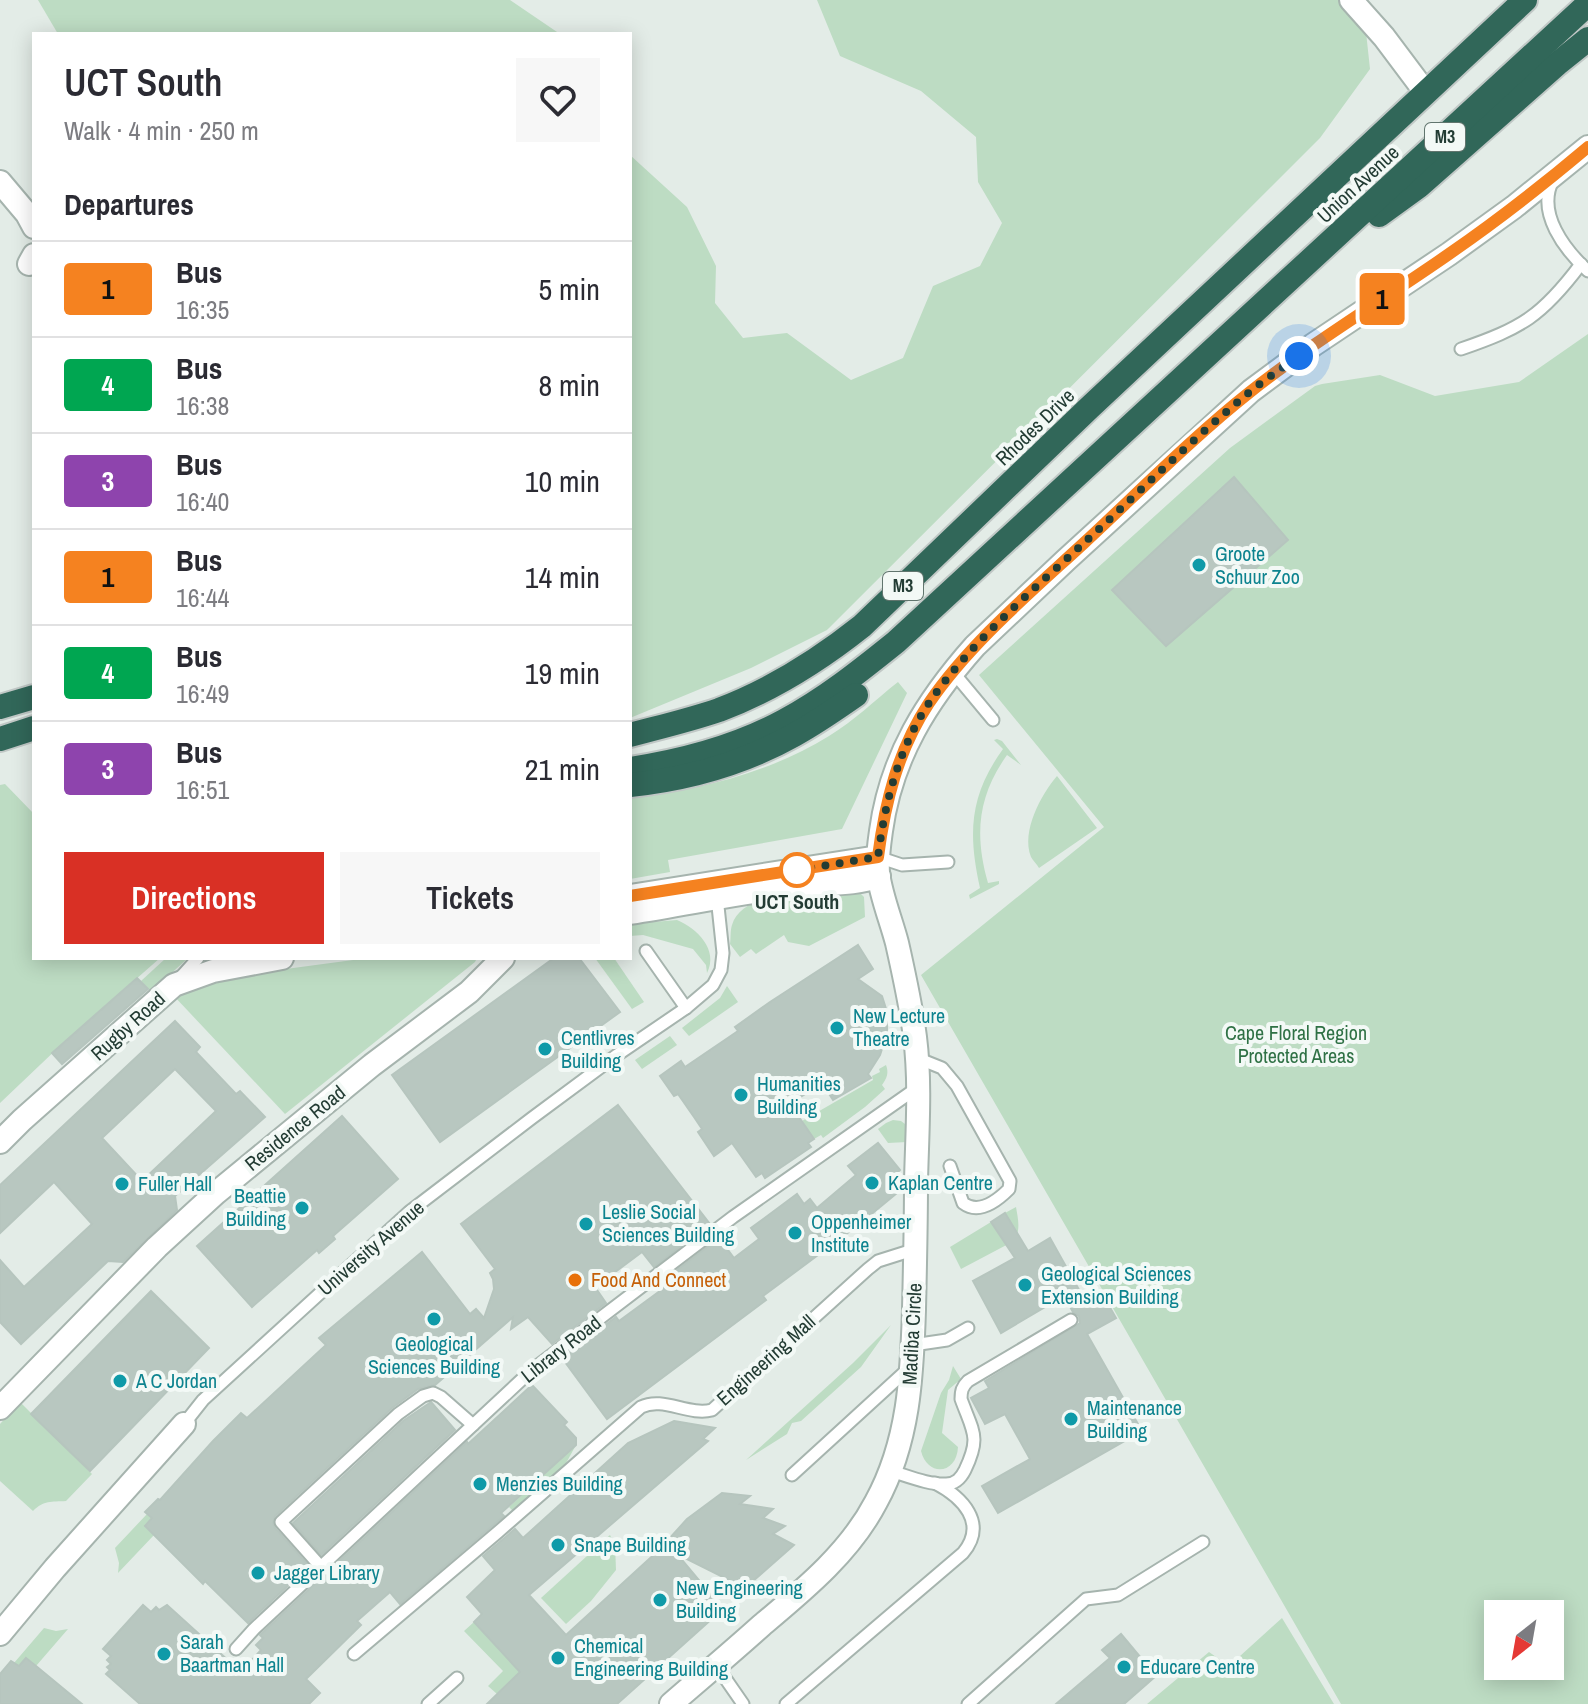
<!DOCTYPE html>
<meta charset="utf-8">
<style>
:root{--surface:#fff;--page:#f7f7f7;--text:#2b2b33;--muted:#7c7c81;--line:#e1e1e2;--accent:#d93025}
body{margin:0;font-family:"Archivo Narrow",sans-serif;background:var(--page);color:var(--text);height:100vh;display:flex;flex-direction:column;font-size:30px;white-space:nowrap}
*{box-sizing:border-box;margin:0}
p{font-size:26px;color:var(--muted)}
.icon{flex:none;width:44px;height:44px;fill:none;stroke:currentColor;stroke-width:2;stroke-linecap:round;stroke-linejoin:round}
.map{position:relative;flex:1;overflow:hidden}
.details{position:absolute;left:32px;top:32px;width:600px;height:928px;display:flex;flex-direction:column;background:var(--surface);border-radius:0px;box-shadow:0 4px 20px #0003}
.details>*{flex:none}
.badge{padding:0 16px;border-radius:6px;font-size:28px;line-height:52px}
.needle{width:52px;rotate:211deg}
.fabs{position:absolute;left:1484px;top:1600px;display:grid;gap:16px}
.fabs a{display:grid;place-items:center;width:80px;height:80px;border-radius:0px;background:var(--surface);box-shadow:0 4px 20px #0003;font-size:40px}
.you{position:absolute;width:40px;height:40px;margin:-20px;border:6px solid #fff;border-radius:50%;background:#1a73e8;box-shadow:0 0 0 12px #1a73e833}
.map>.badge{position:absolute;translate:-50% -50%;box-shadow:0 0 0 4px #fff}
h2{padding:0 32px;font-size:30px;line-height:72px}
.round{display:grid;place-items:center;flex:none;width:84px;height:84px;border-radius:0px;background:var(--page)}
.summary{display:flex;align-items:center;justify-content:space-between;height:136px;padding:0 32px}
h1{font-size:38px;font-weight:600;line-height:60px}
.cta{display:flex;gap:16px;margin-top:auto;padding:16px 32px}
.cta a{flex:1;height:92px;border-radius:0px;background:var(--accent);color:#fff;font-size:32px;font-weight:600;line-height:92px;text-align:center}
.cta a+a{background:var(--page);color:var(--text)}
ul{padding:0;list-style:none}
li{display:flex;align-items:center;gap:24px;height:96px;padding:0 32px;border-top:2px solid var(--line)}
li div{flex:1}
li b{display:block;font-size:30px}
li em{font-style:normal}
li .badge{min-width:88px;font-weight:700;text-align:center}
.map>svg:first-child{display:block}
.green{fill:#bddcc3;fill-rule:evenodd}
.building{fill:#b8c7c0;stroke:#b6c5be;stroke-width:2;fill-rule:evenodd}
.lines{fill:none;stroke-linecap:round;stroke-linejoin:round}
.lane-casing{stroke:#a6b4ae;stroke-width:15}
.street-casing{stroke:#a6b4ae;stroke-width:26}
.highway-casing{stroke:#c1c8c6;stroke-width:28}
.lane{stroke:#fff;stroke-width:11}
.street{stroke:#fff;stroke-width:22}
.highway{stroke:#316759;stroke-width:24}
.line-casing{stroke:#fff;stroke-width:18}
.line{stroke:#f58220;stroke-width:12}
.walk{stroke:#233c34;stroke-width:8;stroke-dasharray:0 14.4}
.culture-dot{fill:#0f9aa8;stroke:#f3f9f6;stroke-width:3}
.stop-dot{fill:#fff;stroke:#f58220;stroke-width:4}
.food-dot{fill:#e8710a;stroke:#f3f9f6;stroke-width:3}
.labels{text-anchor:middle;stroke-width:8;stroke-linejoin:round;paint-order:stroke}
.shield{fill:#f3f9f6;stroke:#61756e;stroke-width:2}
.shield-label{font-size:18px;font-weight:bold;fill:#233c34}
.street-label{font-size:20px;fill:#233c34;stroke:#f3f9f6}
.culture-label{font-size:20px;fill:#0d838f;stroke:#f3f9f6;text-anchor:start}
.stop-label{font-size:20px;font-weight:bold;fill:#233c34;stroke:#f3f9f6}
.park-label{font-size:20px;fill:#2f7145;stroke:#f3f9f6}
.food-label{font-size:20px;fill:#c56008;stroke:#f3f9f6;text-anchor:start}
</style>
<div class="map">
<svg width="1588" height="1704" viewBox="0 0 1588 1704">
<rect width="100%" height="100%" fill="#e3ece7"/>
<g class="green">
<polygon points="38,0 510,0 560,34 58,34"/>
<polygon points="817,0 1338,0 1366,32 1370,69 1320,138 827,630 751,668 630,718 630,155 687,207 716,266 715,303 743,338 787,333 851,380 903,358 933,286 980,266 1002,223 978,182 976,137 921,91 840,56"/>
<path d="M 1588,334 L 1588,1704 L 1341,1704 L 921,975 L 1104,827 L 979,675 L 1230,448 L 1315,386 L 1322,384 L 1380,375 L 1435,396 L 1519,382 ZM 1498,1614 L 1550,1614 L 1550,1666 L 1498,1666 Z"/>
<path d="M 898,682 L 907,693 L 842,829 L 668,860 L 670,872 L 630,879 L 630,798 C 696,791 772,772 829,736 C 854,721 875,700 898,682 Z"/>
<path d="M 997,739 L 1002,741 L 1021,765 L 1007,755 C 978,796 974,834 988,883 L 999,881 L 999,884 L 970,899 L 969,895 L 980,888 C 968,834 969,796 1003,749 L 994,740 Z"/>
<path d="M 1057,776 L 1097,828 L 1039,868 C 1037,864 1033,861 1031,857 C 1021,831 1041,795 1057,776 Z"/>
<polygon points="5,784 34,814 34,958 160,958 61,1045 0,1103 0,785"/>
<path d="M 840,890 L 859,892 L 864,897 L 865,917 L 809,946 L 788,942 L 784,935 L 756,954 L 751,949 L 740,957 L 730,944 C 731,938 730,931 732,925 C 742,890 810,893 840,890 Z"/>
<path d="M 677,920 C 697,928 719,950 707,973 L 706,965 L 693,949 L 643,935 L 630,936 L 630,924 Z"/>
<polygon points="166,958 188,958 151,992 141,981"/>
<polygon points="368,958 477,958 475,962 285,1114 173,995 211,979"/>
<polygon points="595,958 614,958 644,1002 632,1009"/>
<polygon points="727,986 738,1002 689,1036 682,1028 720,998"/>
<polygon points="670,1036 677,1045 642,1069 635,1060"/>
<path d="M 886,1065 C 889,1073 887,1078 882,1085 L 885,1089 L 865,1107 L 823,1138 L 821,1135 L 814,1139 L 802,1121 L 873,1080 L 872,1076 L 880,1072 L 879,1069 Z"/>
<polygon points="893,1120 901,1121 905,1124 907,1142 888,1143 878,1129 886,1123"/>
<path d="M 1016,1207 C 1018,1219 1021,1230 1014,1241 L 961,1269 L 950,1247 L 991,1222 L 1000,1236 L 1005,1213 Z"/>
<polygon points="891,1325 861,1367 801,1421 792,1423 787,1434 746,1460 853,1363"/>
<path d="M 953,1366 L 961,1379 L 948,1390 L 942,1433 L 958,1447 C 957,1474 928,1478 921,1451 L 941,1393 L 949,1380 Z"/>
<path d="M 20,1402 L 92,1474 L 66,1501 C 51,1502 44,1500 33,1511 L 0,1481 L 0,1424 Z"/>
<polygon points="576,1445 565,1465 514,1512 509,1507"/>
<polygon points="147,1514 152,1518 145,1526 154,1535 118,1573 119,1563 115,1548"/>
<polygon points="610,1535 615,1545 616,1570 591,1601 566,1624 541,1598"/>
<polygon points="1282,1618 1334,1704 1147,1704 1209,1652 1229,1666"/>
<polygon points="474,1622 520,1672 497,1694 488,1686 503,1671 464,1631"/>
<polygon points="44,1628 56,1631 68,1629 36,1666 26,1658 18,1666 14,1663"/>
</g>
<g class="building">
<polygon points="1234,477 1288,540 1166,646 1112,590"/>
<polygon points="858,945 873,969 858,979 882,996 887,1012 887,1033 880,1055 868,1074 871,1078 833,1100 822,1083 790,1104 814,1139 808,1143 811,1147 765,1178 762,1173 756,1177 732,1143 714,1156 698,1132 702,1129 694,1117 678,1094 674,1096 660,1076 681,1061 685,1067 738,1031 735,1027 770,1002"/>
<polygon points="554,958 579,958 620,1012 440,1142 392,1075"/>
<polygon points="137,978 148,989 62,1064 52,1053"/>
<path d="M 175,1021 L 200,1047 L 196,1052 L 236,1094 L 240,1091 L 265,1117 L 175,1196 L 177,1210 L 123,1262 L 108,1261 L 21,1344 L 0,1322 L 0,1260 L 24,1287 L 92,1224 L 54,1182 L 0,1233 L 0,1185 ZM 175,1069 L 216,1111 L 142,1181 L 102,1138 Z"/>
<polygon points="618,1105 710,1224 654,1267 642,1252 595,1287 606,1303 552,1344 528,1317 511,1329 513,1317 435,1385 418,1389 392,1408 275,1516 273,1523 275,1528 309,1566 248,1623 205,1581 203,1584 145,1526 152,1518 145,1512 158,1499 160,1500 213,1441 241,1413 247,1418 326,1345 319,1338 422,1252 470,1314 476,1309 484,1318 494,1289 493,1279 490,1273 495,1269 461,1224"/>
<polygon points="342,1116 398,1179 333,1236 335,1239 319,1253 317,1250 252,1307 197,1246"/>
<polygon points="878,1143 900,1170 892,1178 902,1189 857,1226 763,1296 766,1300 607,1419 562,1358 616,1317 619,1321 668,1285 664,1280 719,1238 734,1258 759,1239 751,1228 797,1194 804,1204 810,1199 817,1208 856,1175 848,1166"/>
<polygon points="1005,1213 1028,1251 1050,1238 1087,1304 1103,1295 1116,1318 1087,1334 1142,1431 998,1513 982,1486 1030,1459 1005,1414 985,1424 971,1398 989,1388 985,1381 1080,1323 1079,1316 1073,1312 1064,1296 1001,1333 973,1281 1015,1258 991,1222"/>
<polygon points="151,1291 209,1348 90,1471 31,1414"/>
<polygon points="532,1385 567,1422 564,1425 576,1438 576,1445 501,1513 504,1516 400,1604 390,1592 357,1621 361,1625 306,1679 320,1693 309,1704 140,1704 106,1674 110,1670 107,1667 111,1664 107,1660 111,1656 103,1649 143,1605 151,1612 156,1607 159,1610 167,1605 241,1672 261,1650 256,1645 263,1638 260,1635 467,1442 468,1444"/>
<polygon points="431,1402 455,1430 321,1555 293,1523 403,1421"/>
<polygon points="674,1421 715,1428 703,1439 708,1441 529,1595 566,1635 659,1550 687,1519 722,1493 750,1496 740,1504 773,1509 763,1518 785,1526 773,1534 794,1545 745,1588 677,1554 723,1609 617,1704 487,1704 520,1672 474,1622 482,1614 467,1597 495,1570 483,1556 515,1529 523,1538 628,1443"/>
<polygon points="1121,1634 1156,1676 1124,1704 1056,1704 1110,1658 1102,1650"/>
<polygon points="26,1658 36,1666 82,1704 0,1704 0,1674 11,1661 19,1666"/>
</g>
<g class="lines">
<g class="lane-casing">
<g id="lane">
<path d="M 1553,180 C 1536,213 1565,250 1588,271"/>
<path d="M 1461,349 C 1522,328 1542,316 1581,264"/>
<polyline points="953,672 993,720"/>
<polyline points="878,857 902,865 948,862"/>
<polyline points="646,951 686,1008"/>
<polyline points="180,978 198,958"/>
<path d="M 917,1058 L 942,1068 L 957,1086 L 1010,1181 L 1009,1189 C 997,1201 979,1215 963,1203 L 950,1166"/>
<polyline points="913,1345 947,1340 968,1328"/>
<polyline points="184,1424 203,1400 409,1212 532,1118 617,1055 686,1008 713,985 721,970 723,953 717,897"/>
<path d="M 891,1471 C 908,1476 929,1485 946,1484 C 956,1484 961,1478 965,1470 C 981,1437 973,1432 961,1399 C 961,1391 962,1387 968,1381 L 1071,1320"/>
<polyline points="792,1475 908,1369"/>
<polyline points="321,1567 281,1522 398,1414 423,1396 433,1393 441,1397 473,1425"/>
<polyline points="236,1649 254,1629 532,1370 733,1217 917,1088"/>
<path d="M 354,1654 L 498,1532 L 641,1407 C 663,1396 688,1416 712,1410 L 868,1269 L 878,1261 L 916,1249"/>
<polyline points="716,1665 743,1704"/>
<polyline points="428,1704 457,1678"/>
<path d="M 786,1704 L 963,1553 C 988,1523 962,1497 935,1483"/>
<polyline points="968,1704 1086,1599 1118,1595 1203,1542"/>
</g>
</g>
<g class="street-casing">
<g id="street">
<polyline points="1351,0 1384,37 1426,93"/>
<polyline points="0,182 27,214 34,227"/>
<polyline points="29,264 34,255"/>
<polyline points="630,896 878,857"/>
<path d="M 630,913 C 689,904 747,891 806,885 C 831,883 855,885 879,876"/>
<polyline points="0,1142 22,1120 174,985 213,971 282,958"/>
<polyline points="0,1408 157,1247 216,1193 372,1065 469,992 503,958"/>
<polyline points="0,1634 55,1568 184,1424"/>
<path d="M 671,1704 C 701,1678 732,1652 762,1625 C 805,1589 850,1552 876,1502 C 909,1442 912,1376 914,1309 C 915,1267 916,1224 916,1182 C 917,1134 921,1085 915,1037 C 911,1006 904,974 897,943 C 891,920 881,896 878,873 C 877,858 879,845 881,831 C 891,757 927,700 975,646 L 1066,560 L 1251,391 L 1313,345 L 1449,254 L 1514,207 L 1588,147"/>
</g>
</g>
<g class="highway-casing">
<g id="highway">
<polyline points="1379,215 1419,186 1557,64 1588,39"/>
<polyline points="0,707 34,697"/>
<path d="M 630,735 C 660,727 690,720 719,710 C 772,690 818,661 862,626 L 1089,408 L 1525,0"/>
<polyline points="0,739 34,728"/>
<path d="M 630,769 C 682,761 738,746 784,721 C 825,699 860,671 896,642 L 1588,4"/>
<path d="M 630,785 C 687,779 744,763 794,735 C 816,723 836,709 856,695"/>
</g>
</g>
<use href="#lane" class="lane"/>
<use href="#street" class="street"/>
<use href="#highway" class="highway"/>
</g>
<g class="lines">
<g class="line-casing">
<path id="line" d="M 630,896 L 878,857 C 885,802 898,750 929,703 C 969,644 1032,591 1084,543 C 1138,493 1193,437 1250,392 C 1313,342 1383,300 1449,254 C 1497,221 1543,185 1588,147"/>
</g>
<use href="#line" class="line"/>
<path class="walk" d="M 797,870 L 878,857 C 885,802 898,750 929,703 C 969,644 1032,591 1085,542 C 1134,497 1181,450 1232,407 C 1253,388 1276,372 1299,356"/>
</g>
<g class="culture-dot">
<circle cx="1199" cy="565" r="8"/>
<circle cx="837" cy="1028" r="8"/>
<circle cx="545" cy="1049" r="8"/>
<circle cx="741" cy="1095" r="8"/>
<circle cx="872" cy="1183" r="8"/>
<circle cx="122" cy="1184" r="8"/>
<circle cx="302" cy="1208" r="8"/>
<circle cx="586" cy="1224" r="8"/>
<circle cx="795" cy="1233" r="8"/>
<circle cx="1025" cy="1285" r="8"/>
<circle cx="434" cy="1319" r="8"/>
<circle cx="120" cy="1381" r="8"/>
<circle cx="1071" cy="1419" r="8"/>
<circle cx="480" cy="1484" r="8"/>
<circle cx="558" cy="1545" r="8"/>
<circle cx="258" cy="1573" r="8"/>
<circle cx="660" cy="1600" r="8"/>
<circle cx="164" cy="1654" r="8"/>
<circle cx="558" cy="1658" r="8"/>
<circle cx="1124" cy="1667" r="8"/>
</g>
<circle class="stop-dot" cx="797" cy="870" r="16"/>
<circle class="food-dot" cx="575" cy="1280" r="8"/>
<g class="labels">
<g class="shield">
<rect x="1425" y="123" width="40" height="28" rx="6"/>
<rect x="883" y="572" width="40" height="28" rx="6"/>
</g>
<g class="shield-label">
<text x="1445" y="143">M3</text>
<text x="903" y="592">M3</text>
</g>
<g class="street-label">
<text transform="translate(1358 184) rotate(-43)" y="7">Union Avenue</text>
<text transform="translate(1035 427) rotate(-44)" y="7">Rhodes Drive</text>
<text transform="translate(128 1026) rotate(-42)" y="7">Rugby Road</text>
<text transform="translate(295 1128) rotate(-39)" y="7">Residence Road</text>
<text transform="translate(371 1248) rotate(-41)" y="7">University Avenue</text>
<text transform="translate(912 1334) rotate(-87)" y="7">Madiba Circle</text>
<text transform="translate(561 1349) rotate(-38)" y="7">Library Road</text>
<text transform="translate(766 1360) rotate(-42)" y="7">Engineering Mall</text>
</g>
<g class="culture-label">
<text x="1215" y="561">Groote<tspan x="1215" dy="23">Schuur Zoo</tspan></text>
<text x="853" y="1023">New Lecture<tspan x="853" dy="23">Theatre</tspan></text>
<text x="561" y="1045">Centlivres<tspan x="561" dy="23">Building</tspan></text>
<text x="757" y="1091">Humanities<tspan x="757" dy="23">Building</tspan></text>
<text x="888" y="1190">Kaplan Centre</text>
<text x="138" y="1191">Fuller Hall</text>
<text x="286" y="1203" text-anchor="end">Beattie<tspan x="286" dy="23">Building</tspan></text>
<text x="602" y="1219">Leslie Social<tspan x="602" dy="23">Sciences Building</tspan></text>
<text x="811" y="1229">Oppenheimer<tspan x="811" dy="23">Institute</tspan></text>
<text x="1041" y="1281">Geological Sciences<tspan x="1041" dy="23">Extension Building</tspan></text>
<text x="434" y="1351" text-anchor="middle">Geological<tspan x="434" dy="23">Sciences Building</tspan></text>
<text x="136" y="1388">A C Jordan</text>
<text x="1087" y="1415">Maintenance<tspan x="1087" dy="23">Building</tspan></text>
<text x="496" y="1491">Menzies Building</text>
<text x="574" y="1552">Snape Building</text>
<text x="274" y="1580">Jagger Library</text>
<text x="676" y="1595">New Engineering<tspan x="676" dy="23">Building</tspan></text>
<text x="180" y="1649">Sarah<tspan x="180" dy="23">Baartman Hall</tspan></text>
<text x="574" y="1653">Chemical<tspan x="574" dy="23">Engineering Building</tspan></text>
<text x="1140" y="1674">Educare Centre</text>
</g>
<g class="stop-label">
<text x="797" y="909">UCT South</text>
</g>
<g class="park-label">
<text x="1296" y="1040">Cape Floral Region<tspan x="1296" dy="23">Protected Areas</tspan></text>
</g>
<g class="food-label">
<text x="591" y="1287">Food And Connect</text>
</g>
</g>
</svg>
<div class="fabs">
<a><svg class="needle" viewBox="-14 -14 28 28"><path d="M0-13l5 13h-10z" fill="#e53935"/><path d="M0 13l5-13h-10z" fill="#7c7c81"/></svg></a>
</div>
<div class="you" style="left:1299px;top:356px"></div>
<b class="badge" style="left:1382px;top:299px;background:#f58220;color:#111">1</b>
<section class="details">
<div class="summary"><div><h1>UCT South</h1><p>Walk · 4 min · 250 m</p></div><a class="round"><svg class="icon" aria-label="heart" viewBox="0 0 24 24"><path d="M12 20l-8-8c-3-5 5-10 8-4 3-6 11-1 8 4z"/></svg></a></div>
<h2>Departures</h2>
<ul>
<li><span class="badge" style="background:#f58220;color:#111">1</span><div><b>Bus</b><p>16:35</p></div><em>5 min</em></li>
<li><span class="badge" style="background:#00a651;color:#fff">4</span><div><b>Bus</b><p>16:38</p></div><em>8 min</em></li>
<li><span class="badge" style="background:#8e44ad;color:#fff">3</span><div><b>Bus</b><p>16:40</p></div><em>10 min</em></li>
<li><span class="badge" style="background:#f58220;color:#111">1</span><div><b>Bus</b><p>16:44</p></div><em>14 min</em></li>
<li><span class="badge" style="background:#00a651;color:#fff">4</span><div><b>Bus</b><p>16:49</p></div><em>19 min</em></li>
<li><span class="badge" style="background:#8e44ad;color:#fff">3</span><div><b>Bus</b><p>16:51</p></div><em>21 min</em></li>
</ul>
<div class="cta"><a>Directions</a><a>Tickets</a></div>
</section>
</div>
